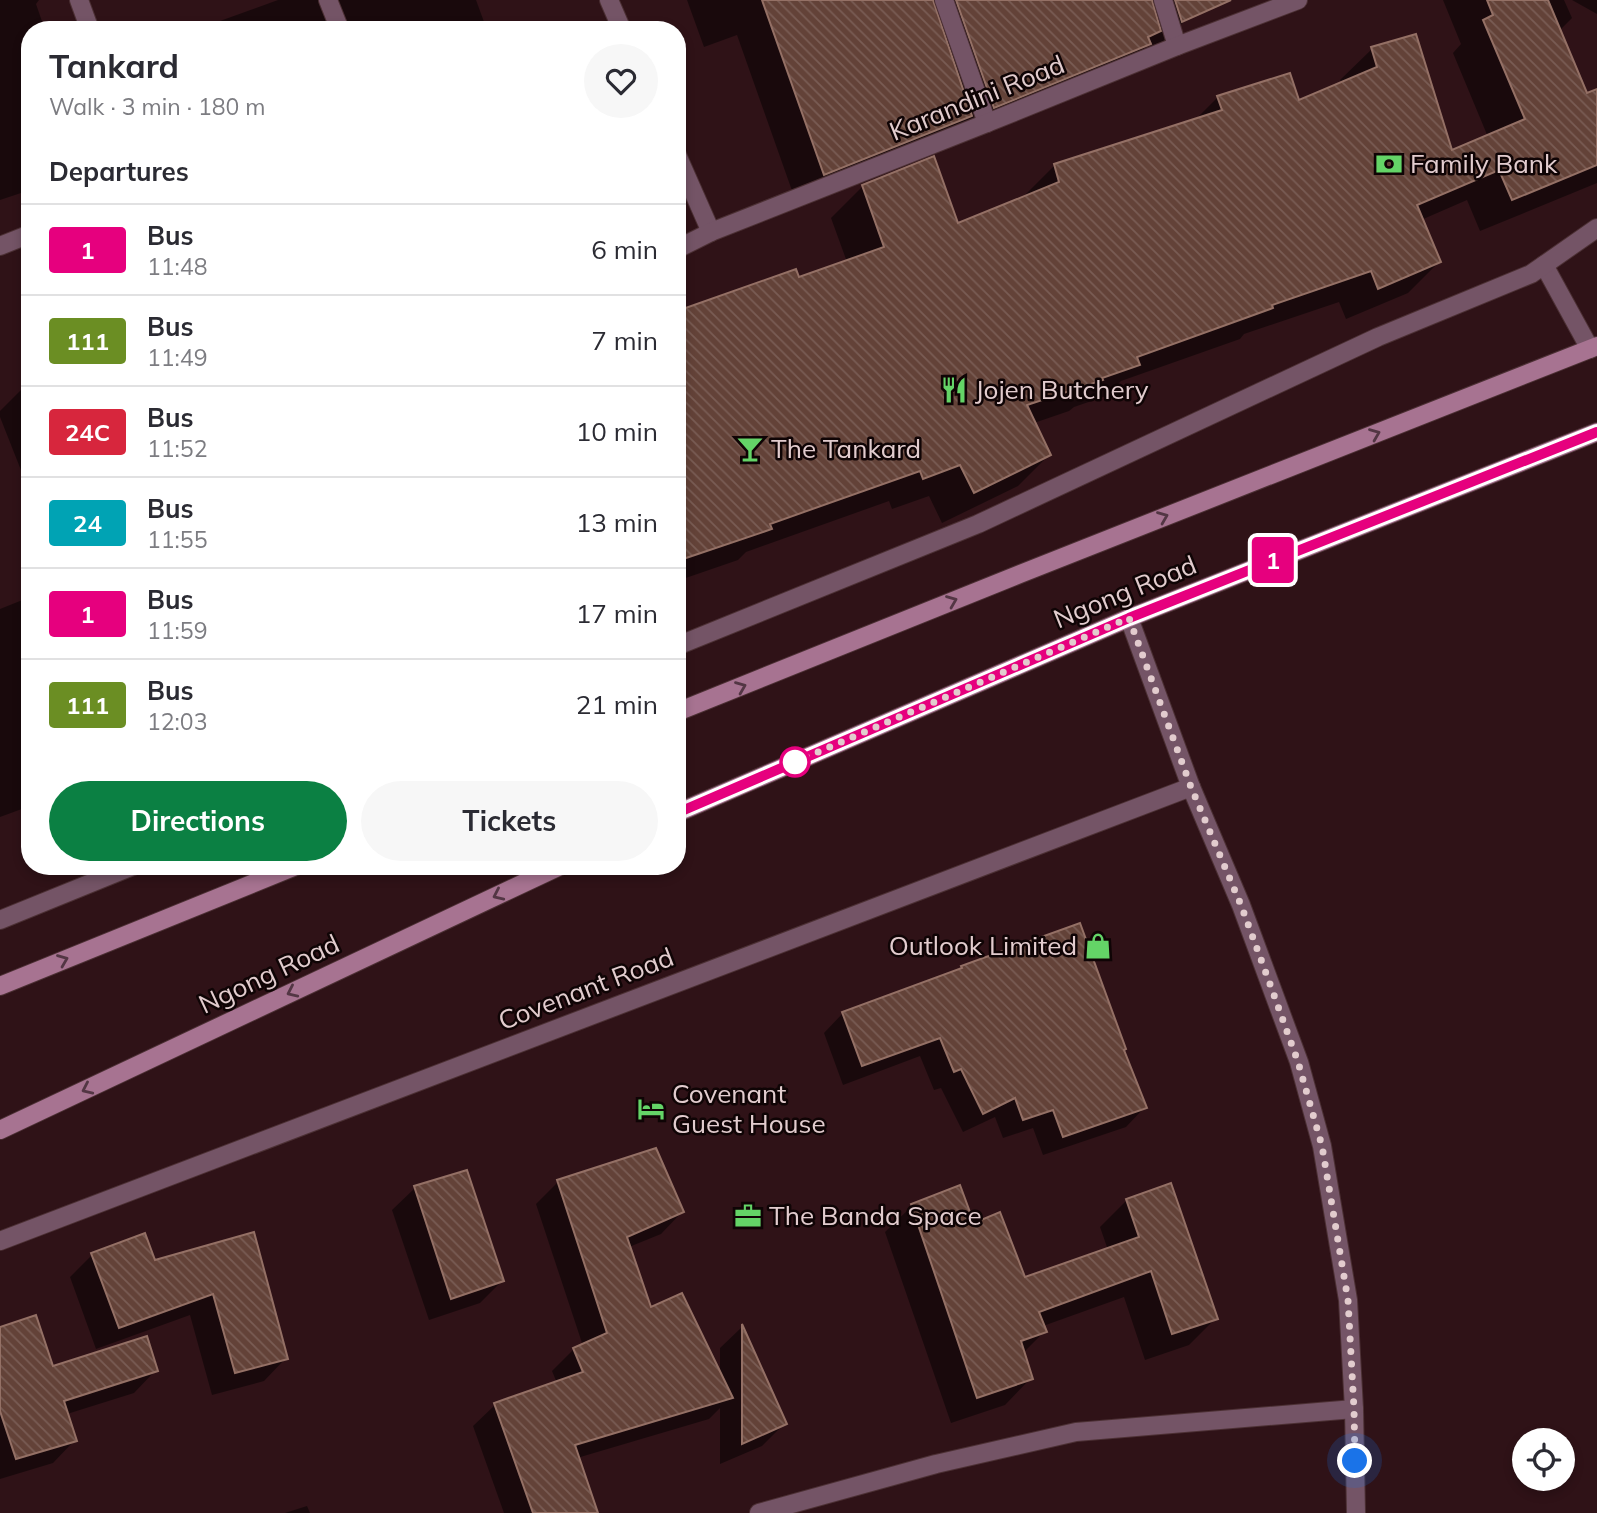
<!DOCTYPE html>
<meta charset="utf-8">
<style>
:root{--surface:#fff;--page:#f7f7f7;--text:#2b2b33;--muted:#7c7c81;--line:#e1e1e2;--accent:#0b8043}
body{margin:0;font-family:Mulish,sans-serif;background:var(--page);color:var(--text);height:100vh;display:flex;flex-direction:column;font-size:26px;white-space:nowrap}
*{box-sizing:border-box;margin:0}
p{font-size:23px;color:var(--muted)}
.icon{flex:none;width:38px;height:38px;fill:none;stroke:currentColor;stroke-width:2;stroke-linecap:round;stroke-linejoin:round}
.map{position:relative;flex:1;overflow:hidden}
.panel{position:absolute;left:21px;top:21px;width:665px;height:854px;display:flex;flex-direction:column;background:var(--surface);border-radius:28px;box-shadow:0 4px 10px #0003}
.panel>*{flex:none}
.badge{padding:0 14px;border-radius:5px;font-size:24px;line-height:46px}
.tools{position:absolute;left:1512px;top:1428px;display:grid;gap:14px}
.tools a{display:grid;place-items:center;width:63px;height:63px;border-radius:50%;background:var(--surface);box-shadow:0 4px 10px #0003;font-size:35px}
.you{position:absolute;width:35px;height:35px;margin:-18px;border:5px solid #fff;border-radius:50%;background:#1a73e8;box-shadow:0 0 0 10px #1a73e833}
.map>.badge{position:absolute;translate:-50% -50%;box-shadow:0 0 0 4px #fff}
h2{padding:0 28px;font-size:26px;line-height:63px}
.round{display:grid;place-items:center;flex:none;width:74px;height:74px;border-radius:37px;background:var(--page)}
.head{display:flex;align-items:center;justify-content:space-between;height:119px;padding:0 28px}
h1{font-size:33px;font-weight:700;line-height:52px}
.button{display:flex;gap:14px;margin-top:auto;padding:14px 28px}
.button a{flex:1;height:80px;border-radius:42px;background:var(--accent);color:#fff;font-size:28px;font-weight:700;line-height:80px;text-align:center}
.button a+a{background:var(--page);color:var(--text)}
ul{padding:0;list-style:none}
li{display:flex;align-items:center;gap:21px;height:91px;padding:0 28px;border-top:2px solid var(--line)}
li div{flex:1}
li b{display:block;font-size:26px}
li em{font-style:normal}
li .badge{min-width:77px;font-weight:700;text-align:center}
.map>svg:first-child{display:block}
.shadow{fill:#0007}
.building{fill:url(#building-back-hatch);stroke:#947065;stroke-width:2}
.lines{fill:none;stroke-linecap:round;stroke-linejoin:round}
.street-casing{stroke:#4c3034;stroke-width:20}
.secondary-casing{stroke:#4c3034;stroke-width:20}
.street{stroke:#745466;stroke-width:18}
.secondary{stroke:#a77391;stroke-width:18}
.oneway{stroke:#533644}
.line-casing{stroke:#fff;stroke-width:16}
.line{stroke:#e6007e;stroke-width:10}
.walk{stroke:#e2ccce;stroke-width:7;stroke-dasharray:0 12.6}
.stop-dot{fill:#fff;stroke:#e6007e;stroke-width:3.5}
.labels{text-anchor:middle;stroke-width:5;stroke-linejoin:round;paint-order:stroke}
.street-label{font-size:26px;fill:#e2ccce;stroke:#0f0405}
.poi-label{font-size:26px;fill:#e2ccce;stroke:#0f0405;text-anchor:start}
</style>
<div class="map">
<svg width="1597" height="1513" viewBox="0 0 1597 1513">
<defs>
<pattern id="building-back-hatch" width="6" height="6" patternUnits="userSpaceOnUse" patternTransform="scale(1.75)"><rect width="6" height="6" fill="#634238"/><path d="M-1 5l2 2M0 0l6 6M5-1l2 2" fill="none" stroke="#795c54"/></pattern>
</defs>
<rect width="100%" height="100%" fill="#2f1217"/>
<g class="shadow">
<polygon points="0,0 39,0 36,4 45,30 30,30 30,190 0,200"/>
<polygon points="278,0 476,0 487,30 195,30"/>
<polygon points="687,0 919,0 940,27 954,12 950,0 1205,0 1160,46 1154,49 1151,42 1121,72 796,202 737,35 704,47"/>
<polygon points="1443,0 1564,0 1572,18 1559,31 1587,96 1597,91 1597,183 1480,231 1467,200 1421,220 1439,262 1408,293 1346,319 1339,302 1244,334 1240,339 1121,381 1106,396 1074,407 1069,411 1034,423 1049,455 1018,486 942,523 929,496 892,509 889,501 746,552 738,560 677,581 677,310 695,304 696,306 798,279 847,262 831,218 863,186 956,225 1023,197 1054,166 1194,121 1218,97 1298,102 1342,84 1340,80 1372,49 1451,152 1488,137 1453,53 1461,44"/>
<polygon points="1572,0 1597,0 1597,14"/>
<polygon points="541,23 544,30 523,30"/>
<polygon points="30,381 30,493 0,417 0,411"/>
<polygon points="30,597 30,806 0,817 0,609"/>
<polygon points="1079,925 1122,1051 1145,1107 1126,1127 1043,1155 1033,1128 1003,1138 995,1117 963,1132 941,1088 934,1090 920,1056 843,1085 824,1033 843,1013 958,971 962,968"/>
<polygon points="655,1150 682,1212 661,1234 629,1247 649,1310 720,1377 720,1348 742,1327 785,1423 762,1446 720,1464 720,1408 709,1419 577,1458 595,1513 504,1513 473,1426 495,1405 557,1383 552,1371 574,1349 583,1346 536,1204 558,1182"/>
<polygon points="415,1188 502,1281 480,1303 429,1320 392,1210"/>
<polygon points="1127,1200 1216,1318 1189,1345 1145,1360 1124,1297 1043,1326 1045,1331 1023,1353 1031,1378 1005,1405 951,1423 885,1232 912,1206 973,1225 1024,1279 1108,1250 1100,1227"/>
<polygon points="253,1235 286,1358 264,1381 212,1395 190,1315 96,1349 70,1277 92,1255 154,1262"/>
<polygon points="0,1329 51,1368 156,1370 134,1393 67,1414 75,1440 53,1463 0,1479"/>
<polygon points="307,1506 310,1513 285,1513"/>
</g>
<g class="building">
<polygon points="762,0 933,0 972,116 824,175"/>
<polygon points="956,0 1152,0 1161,31 1148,37 1151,44 994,108"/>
<polygon points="1175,0 1231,0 1182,22"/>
<polygon points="1487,0 1548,0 1587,93 1597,89 1597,165 1512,200 1499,170 1417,205 1441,262 1378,289 1371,271 1272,305 1273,308 1137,357 1140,365 1102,378 1103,380 1027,405 1051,455 974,493 960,465 923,479 920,471 770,524 772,529 677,561 677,311 796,269 799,277 884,247 862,185 934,156 958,223 1059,182 1054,164 1222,110 1217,96 1290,73 1299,100 1377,67 1371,47 1416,34 1452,150 1525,119 1483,20 1493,15"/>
<polygon points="1080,923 1126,1049 1124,1050 1147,1108 1063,1137 1053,1110 1023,1120 1015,1098 983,1114 961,1069 954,1072 940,1038 862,1066 842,1012 962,968 961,966"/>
<polygon points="656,1148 684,1212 627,1237 651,1307 682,1293 733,1398 575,1445 598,1513 533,1513 494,1403 583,1372 573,1348 607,1333 557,1180"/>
<polygon points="467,1170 504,1281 451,1299 414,1186"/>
<polygon points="1171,1183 1218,1319 1172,1334 1151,1271 1039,1312 1047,1332 1021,1341 1033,1379 977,1398 911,1204 960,1185 974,1223 1000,1212 1025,1277 1139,1237 1126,1199"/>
<polygon points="254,1232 288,1359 235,1373 213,1294 119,1328 91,1253 145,1233 155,1260"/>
<polygon points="36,1315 53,1366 147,1336 158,1371 64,1401 77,1441 16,1459 0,1411 0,1327"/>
<polygon points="742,1324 787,1424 742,1444"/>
</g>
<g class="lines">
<g class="street-casing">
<g id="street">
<polyline points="79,0 90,30"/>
<polyline points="328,0 340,30"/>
<polyline points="609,0 622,30"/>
<polyline points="944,0 987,123"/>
<polyline points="1163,0 1177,46"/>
<polyline points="677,155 711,232"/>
<polyline points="0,246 30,234"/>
<polyline points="677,249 711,232 987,123 1177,46 1298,0"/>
<polyline points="1544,265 1590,349"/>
<polyline points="1129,618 1191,787 1241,905 1299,1062 1322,1146 1348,1300 1354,1409 1356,1513"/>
<polyline points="677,646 978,524 1378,337 1531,274 1597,228"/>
<polyline points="0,920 133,866"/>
<polyline points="0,1241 1191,787"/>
<polyline points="759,1513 936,1464 1076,1432 1354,1409"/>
</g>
</g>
<g class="secondary-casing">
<g id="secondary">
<polyline points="677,712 1020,574 1597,346"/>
<polyline points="677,813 1129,618 1597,432"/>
<polyline points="0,986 296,866"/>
<polyline points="0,1130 560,866"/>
</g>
</g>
<use href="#street" class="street"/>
<use href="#secondary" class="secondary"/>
</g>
<defs><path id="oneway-chevron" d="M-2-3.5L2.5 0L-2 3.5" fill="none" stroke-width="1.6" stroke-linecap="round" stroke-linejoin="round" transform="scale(1.75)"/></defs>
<g class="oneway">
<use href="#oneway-chevron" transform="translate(1375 434) rotate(-22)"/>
<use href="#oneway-chevron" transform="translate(1163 517) rotate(-22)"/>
<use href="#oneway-chevron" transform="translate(952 601) rotate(-22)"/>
<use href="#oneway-chevron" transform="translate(741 687) rotate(-22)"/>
<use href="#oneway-chevron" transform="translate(498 895) rotate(155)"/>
<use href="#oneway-chevron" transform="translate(63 960) rotate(-22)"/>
<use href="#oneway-chevron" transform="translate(292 992) rotate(155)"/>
<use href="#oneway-chevron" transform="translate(87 1089) rotate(155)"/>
</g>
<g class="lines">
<g class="line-casing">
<polyline id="line" points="677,813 1129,618 1597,432"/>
</g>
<use href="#line" class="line"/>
<polyline class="walk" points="795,762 1129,618 1191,787 1241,905 1270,984 1298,1062 1322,1146 1348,1300 1354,1409 1355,1461"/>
</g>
<defs>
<g id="bank-bare" transform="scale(2.1)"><path d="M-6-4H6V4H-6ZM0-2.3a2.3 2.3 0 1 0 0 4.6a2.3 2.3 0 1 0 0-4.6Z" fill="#64d467" stroke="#0f0405" stroke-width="2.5" paint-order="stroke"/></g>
<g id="restaurant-bare" transform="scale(2.1)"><path d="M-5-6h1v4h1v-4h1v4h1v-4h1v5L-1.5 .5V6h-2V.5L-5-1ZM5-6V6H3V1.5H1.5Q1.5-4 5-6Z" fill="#64d467" stroke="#0f0405" stroke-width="2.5" paint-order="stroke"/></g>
<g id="bar-bare" transform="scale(2.1)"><path d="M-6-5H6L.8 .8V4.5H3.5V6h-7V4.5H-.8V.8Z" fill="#64d467" stroke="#0f0405" stroke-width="2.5" paint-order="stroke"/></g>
<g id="shop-bare" transform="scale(2.1)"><path d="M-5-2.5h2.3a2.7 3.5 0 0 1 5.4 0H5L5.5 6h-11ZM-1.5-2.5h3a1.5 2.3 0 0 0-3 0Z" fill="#64d467" stroke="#0f0405" stroke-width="2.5" paint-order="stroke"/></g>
<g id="hotel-bare" transform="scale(2.1)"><path d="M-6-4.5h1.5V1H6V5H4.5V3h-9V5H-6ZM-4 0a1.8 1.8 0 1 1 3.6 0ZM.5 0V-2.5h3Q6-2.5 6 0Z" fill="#64d467" stroke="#0f0405" stroke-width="2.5" paint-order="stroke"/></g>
<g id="office-bare" transform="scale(2.1)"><path d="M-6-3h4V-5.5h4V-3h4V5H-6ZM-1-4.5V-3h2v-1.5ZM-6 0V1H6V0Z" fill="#64d467" stroke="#0f0405" stroke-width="2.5" paint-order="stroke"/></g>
</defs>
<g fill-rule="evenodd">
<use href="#bank-bare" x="1389" y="164"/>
<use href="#restaurant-bare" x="954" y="390"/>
<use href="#bar-bare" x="750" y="449"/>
<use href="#shop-bare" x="1098" y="946"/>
<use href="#hotel-bare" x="651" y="1109"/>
<use href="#office-bare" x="748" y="1216"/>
</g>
<circle class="stop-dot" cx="795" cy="762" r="14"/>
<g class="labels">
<g class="street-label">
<text transform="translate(977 98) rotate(-22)" y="9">Karandini Road</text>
<text transform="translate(1125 592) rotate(-22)" y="9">Ngong Road</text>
<text transform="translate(269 974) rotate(-25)" y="9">Ngong Road</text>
<text transform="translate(586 989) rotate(-21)" y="9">Covenant Road</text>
</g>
<g class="poi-label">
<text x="1410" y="173">Family Bank</text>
<text x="975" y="399">Jojen Butchery</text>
<text x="771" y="458">The Tankard</text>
<text x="1077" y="955" text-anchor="end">Outlook Limited</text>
<text x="672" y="1103">Covenant<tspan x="672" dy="30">Guest House</tspan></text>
<text x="769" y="1225">The Banda Space</text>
</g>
</g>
</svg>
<div class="tools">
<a><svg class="icon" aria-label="locate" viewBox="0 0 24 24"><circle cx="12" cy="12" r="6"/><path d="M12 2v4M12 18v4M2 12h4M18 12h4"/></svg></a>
</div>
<div class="you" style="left:1355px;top:1461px"></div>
<b class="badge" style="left:1273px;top:560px;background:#e6007e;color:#fff">1</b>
<section class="panel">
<div class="head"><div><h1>Tankard</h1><p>Walk · 3 min · 180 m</p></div><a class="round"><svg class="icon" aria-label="heart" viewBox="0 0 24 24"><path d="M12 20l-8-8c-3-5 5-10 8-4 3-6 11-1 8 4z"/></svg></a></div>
<h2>Departures</h2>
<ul>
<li><span class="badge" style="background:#e6007e;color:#fff">1</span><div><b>Bus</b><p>11:48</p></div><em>6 min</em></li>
<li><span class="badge" style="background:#6b8e23;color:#fff">111</span><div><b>Bus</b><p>11:49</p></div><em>7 min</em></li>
<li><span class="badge" style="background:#d7263d;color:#fff">24C</span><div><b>Bus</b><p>11:52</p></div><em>10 min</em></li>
<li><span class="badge" style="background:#00a3b4;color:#fff">24</span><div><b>Bus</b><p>11:55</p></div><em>13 min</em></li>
<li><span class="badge" style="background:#e6007e;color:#fff">1</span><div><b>Bus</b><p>11:59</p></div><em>17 min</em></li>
<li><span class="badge" style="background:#6b8e23;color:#fff">111</span><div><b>Bus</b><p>12:03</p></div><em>21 min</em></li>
</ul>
<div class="button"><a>Directions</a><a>Tickets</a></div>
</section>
</div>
